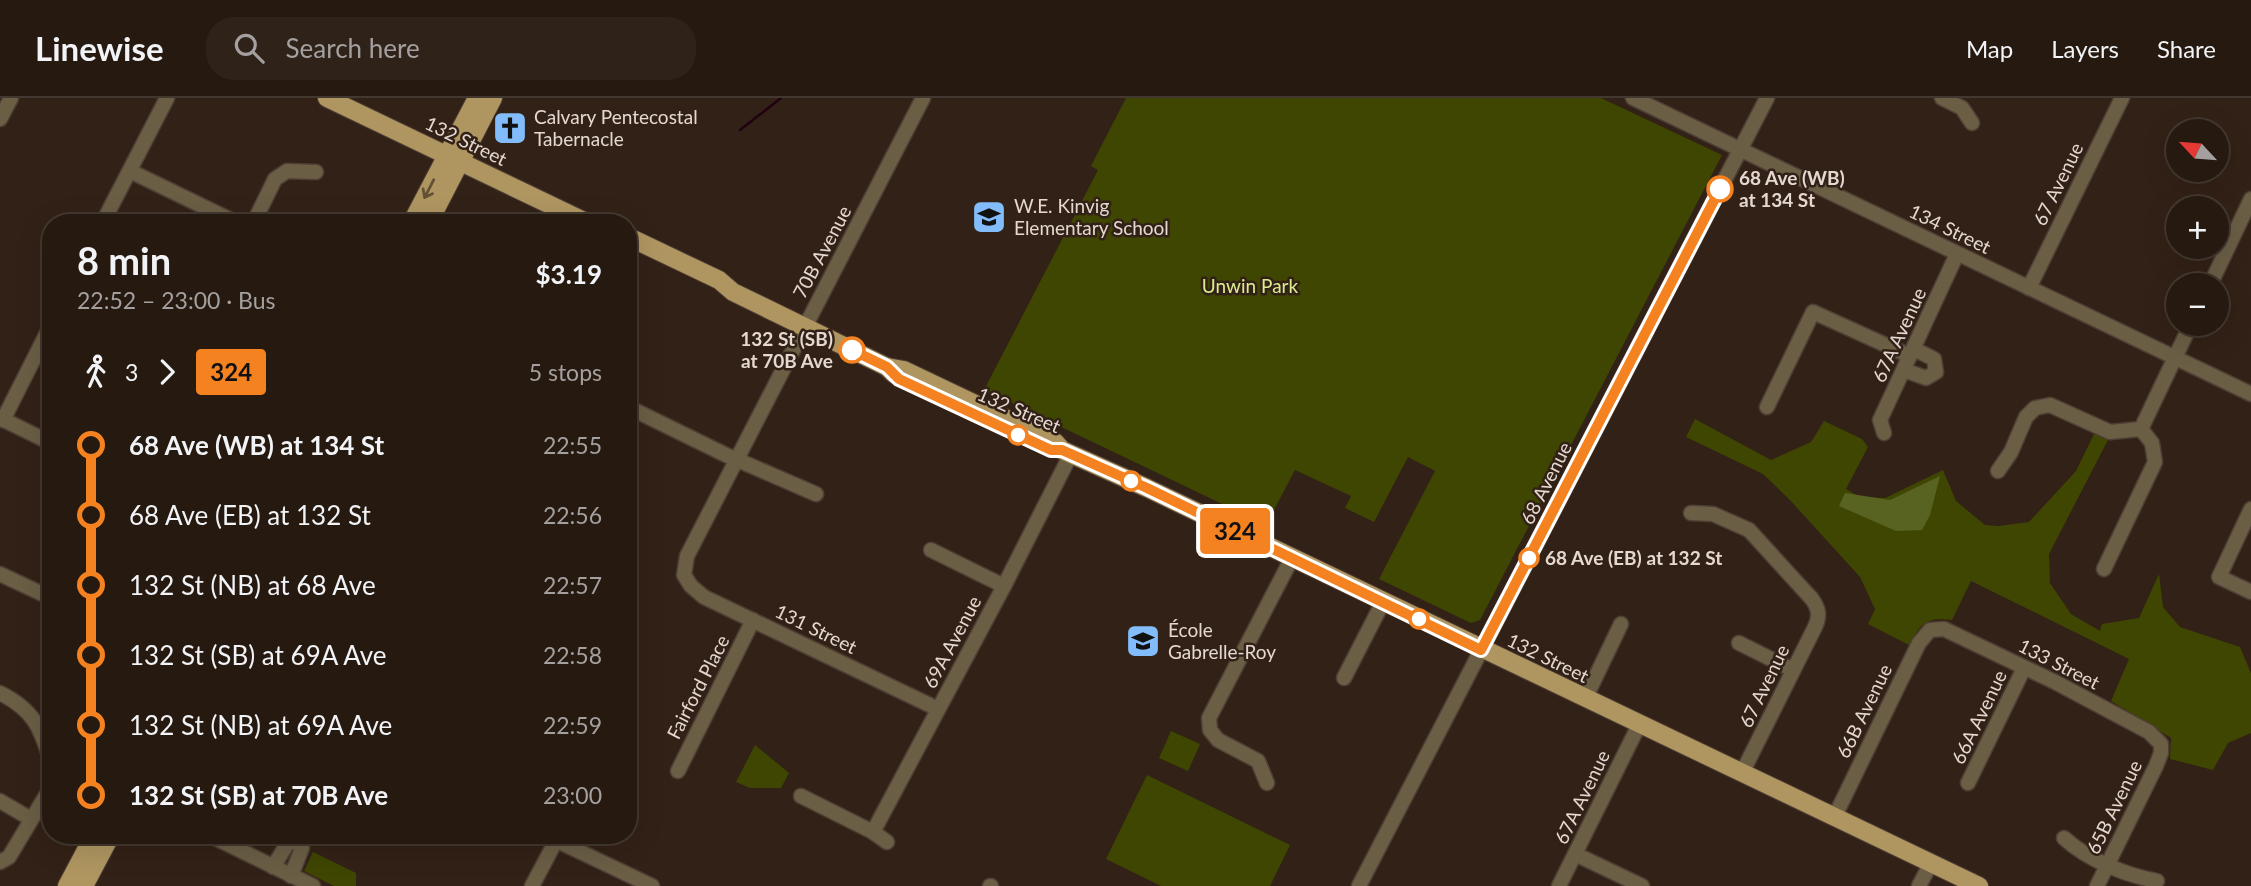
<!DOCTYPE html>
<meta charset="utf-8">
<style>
:root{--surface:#261910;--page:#2e2219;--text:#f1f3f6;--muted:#a4a09f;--line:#423830}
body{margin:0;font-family:Lato,sans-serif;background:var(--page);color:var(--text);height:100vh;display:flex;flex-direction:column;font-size:26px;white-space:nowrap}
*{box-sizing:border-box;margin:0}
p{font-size:23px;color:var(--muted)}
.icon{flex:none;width:38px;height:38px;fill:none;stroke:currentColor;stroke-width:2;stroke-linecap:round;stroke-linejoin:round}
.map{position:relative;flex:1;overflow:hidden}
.details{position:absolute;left:42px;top:116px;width:595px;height:630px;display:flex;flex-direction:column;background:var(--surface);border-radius:28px;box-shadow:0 7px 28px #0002,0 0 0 2px var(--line)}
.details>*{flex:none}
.badge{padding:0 14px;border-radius:5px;font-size:24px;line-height:46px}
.needle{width:46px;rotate:296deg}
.tools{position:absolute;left:2166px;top:21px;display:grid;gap:14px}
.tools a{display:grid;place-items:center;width:63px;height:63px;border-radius:50%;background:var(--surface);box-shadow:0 7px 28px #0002,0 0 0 2px var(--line);font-size:35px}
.map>.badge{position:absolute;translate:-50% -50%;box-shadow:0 0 0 4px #fff}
.legs{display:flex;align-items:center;gap:10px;height:77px;padding:0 35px;font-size:23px}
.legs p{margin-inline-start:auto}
.overview{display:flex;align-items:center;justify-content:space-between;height:119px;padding:0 35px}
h1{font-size:38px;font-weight:700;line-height:52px}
ul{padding:0 35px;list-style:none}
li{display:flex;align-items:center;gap:24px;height:70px;font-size:26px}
li i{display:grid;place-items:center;width:10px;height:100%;margin:0 9px;background:currentColor}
li i::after{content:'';width:18px;height:18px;margin:-9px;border:5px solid;border-radius:50%;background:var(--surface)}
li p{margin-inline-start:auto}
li:first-child i{background:linear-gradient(#0000 50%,currentColor 0)}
li:last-child i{background:linear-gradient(currentColor 50%,#0000 0)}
header{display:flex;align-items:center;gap:42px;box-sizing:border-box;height:98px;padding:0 35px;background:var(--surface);border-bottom:2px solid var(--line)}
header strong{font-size:33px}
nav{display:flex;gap:38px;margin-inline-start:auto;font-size:24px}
.search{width:490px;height:63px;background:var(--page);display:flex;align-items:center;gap:18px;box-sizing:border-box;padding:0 24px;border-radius:28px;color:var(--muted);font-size:26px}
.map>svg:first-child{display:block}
.green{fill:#3e4602}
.forest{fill:#596321}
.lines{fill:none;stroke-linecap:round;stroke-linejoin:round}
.stream{stroke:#210013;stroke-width:2.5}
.minor-casing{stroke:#4e3e34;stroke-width:17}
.major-casing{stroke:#4e3e34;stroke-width:20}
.minor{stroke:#6a5e45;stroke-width:14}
.major{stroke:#af9661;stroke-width:18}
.oneway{stroke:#645034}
.line-1-casing{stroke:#fff;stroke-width:16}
.line-1{stroke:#f58220;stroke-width:10}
.stop-1-dot{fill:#fff;stroke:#f58220;stroke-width:3.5}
.labels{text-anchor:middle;stroke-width:5;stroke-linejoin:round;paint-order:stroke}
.poi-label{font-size:19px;fill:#e4d8d1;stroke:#322116;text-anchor:start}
.street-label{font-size:19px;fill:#e4d8d1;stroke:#322116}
.stop-label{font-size:19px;font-weight:bold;fill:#e4d8d1;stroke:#322116;text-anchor:start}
.park-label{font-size:19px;fill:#dbec8e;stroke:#322116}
</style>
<header>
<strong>Linewise</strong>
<div class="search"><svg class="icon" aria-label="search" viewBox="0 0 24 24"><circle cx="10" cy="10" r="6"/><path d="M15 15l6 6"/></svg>Search here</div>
<nav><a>Map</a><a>Layers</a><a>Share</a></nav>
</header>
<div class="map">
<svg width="2251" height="788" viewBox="0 0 2251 788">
<rect width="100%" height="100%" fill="#322116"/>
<g class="green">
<polygon points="1126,0 1601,0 1722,57 1480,522 1471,525 1379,481 1435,373 1408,359 1374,424 1345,410 1351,398 1295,372 1266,427 984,292 1098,72 1091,68"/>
<path d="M 1695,321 L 1771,362 L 1811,344 L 1824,323 L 1862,341 L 1868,349 L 1846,391 L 1860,399 L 1885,400 L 1943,372 L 1956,403 L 1985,427 L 1999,428 L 2029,424 L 2076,373 L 2095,334 L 2109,340 L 2049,456 L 2050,485 L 2071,516 L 2100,533 L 2102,526 L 2139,520 L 2159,476 L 2163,509 L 2180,529 L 2240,549 L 2251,575 L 2251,635 L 2228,645 L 2213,672 L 2170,661 L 2171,640 L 2111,603 L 2129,561 L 1971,483 L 1952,522 C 1926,519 1921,525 1909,547 L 1868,526 L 1875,511 L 1860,479 L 1789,401 L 1763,376 L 1686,339 Z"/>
<polygon points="1171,633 1200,646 1188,673 1159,660"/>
<polygon points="755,647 789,675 781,690 750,690 736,684"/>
<polygon points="1147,677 1290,747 1270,788 1161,788 1106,761"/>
<polygon points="313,754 356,775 356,788 334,788 304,773"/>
</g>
<polygon class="forest" points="1940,378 1930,417 1922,432 1896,433 1839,408 1845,395 1890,402"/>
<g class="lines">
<polyline class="stream" points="740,32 781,0"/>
<g class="minor-casing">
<g id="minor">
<polyline points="923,0 687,458 684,477 691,488 704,499 938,611"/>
<polyline points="1633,0 2251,296"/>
<polyline points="1942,0 1962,10 1972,25"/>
<polyline points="0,21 11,0"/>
<polyline points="130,73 235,124"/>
<polyline points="103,124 167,0"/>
<polyline points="254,124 275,81 287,73 316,74"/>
<polyline points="2210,187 2251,101"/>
<polyline points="2029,190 2122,0"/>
<polyline points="1904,272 1926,280 1936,274 1934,261 1914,251"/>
<polyline points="628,309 726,357 816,396"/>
<polyline points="1767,309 1813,214 1910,258"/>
<polyline points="0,320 51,345"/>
<polyline points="3,322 51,227"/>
<polyline points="2141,331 2191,226"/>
<polyline points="1884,335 1880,322 1957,156"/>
<polyline points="1998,373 2011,354 2026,319 2035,310 2050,307 2110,334 2141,331"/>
<polyline points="2251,411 2219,479 2251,494"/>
<path d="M 1691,415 L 1713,416 L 1749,432 L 1812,501 C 1819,511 1820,518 1815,529 L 1742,675"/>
<polyline points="931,452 1004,488"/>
<polyline points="2104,471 2155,364 2152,345 2141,331"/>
<polyline points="0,476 51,500"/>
<polyline points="1739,545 1793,572"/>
<polyline points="1344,580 1383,504"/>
<path d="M 0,595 C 34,612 40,629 51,663"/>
<polyline points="1585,601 1621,526"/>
<polyline points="678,673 753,522"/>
<polyline points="1267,685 1258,663 1218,642 1210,632 1209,620 1292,460"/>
<polyline points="1968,685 2024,570"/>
<polyline points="801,698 873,734"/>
<polyline points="0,703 31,721"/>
<polyline points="1834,720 1919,545 1930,532 1944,531 2055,584 2149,634 2161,646 2161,655 2156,668 2097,788"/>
<polyline points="209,737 313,788"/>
<polyline points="545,737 652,788"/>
<path d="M 2064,740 C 2088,762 2125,777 2157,783"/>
<polyline points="887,744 873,734 1004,488 1071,356"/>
<polyline points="1575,756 1642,788"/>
<polyline points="0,764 9,759 48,694 51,674"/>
<polyline points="273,769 289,743 300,746 302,750 291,778"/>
<polyline points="532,788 559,737"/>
<polyline points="990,788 991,788"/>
<polyline points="1359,788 1767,0"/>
<polyline points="1559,788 1639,627"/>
<polyline points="1919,788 1931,765"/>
</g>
</g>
<g class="major-casing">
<g id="major">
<polyline points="327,0 586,124"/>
<polyline points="412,124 477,0"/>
<polyline points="429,124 493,0"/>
<polyline points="628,141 635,142 719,182 733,194 887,269 894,276"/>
<polyline points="887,269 904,272 1055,344 1062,352 1147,390 1979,788"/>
<polyline points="67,788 94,737"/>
<polyline points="84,788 111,737"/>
</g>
</g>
<use href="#minor" class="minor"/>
<use href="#major" class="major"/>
</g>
<defs><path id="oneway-shaft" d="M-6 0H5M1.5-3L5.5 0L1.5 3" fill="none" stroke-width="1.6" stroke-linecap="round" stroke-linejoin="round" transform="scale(1.75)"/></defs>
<use class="oneway" href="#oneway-shaft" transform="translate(429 91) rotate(117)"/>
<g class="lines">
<g class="line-1-casing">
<polyline id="line-1" points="852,252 887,269 899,281 1051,352 1062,352 1147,390 1481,552 1720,91"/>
</g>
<use href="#line-1" class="line-1"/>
</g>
<defs>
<g id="church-square" transform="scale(1.75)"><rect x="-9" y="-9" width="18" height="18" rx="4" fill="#82bcfa" stroke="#322116"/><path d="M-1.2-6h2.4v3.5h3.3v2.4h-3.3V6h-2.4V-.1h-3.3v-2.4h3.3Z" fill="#111"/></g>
<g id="school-square" transform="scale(1.75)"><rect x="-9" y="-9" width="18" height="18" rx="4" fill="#82bcfa" stroke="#322116"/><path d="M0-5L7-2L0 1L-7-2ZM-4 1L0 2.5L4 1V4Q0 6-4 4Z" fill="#111"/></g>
</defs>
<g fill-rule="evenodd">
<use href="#church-square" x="510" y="30"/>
<use href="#school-square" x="989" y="119"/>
<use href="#school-square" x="1143" y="543"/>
</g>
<g class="stop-1-dot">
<circle cx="1720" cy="91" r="12"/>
<circle cx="852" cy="252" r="12"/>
<circle cx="1018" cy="337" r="9"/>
<circle cx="1131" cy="383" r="9"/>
<circle cx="1529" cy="460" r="9"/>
<circle cx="1419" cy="521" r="9"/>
</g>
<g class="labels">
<g class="poi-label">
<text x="534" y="26">Calvary Pentecostal<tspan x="534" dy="22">Tabernacle</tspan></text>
<text x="1014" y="115">W.E. Kinvig<tspan x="1014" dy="22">Elementary School</tspan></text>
<text x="1168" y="539">École<tspan x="1168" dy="22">Gabrelle-Roy</tspan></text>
</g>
<g class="street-label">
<text transform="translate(466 43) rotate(26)" y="7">132 Street</text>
<text transform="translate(2058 86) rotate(-64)" y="7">67 Avenue</text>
<text transform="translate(1950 131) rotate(26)" y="7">134 Street</text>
<text transform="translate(822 154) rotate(-62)" y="7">70B Avenue</text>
<text transform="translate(1899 237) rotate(-65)" y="7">67A Avenue</text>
<text transform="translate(1019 312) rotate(23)" y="7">132 Street</text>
<text transform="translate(1546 385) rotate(-63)" y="7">68 Avenue</text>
<text transform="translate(816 531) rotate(26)" y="7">131 Street</text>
<text transform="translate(952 544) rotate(-62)" y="7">69A Avenue</text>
<text transform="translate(1548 560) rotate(26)" y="7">132 Street</text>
<text transform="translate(2059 566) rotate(27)" y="7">133 Street</text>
<text transform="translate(1764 588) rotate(-64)" y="7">67 Avenue</text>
<text transform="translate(698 589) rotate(-63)" y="7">Fairford Place</text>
<text transform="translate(1864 613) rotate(-64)" y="7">66B Avenue</text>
<text transform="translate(1979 619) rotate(-64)" y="7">66A Avenue</text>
<text transform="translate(1582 699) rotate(-64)" y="7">67A Avenue</text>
<text transform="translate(2114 709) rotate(-64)" y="7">65B Avenue</text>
</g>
<g class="stop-label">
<text x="1739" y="87">68 Ave (WB)<tspan x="1739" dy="22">at 134 St</tspan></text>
<text x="833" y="248" text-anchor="end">132 St (SB)<tspan x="833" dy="22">at 70B Ave</tspan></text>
<text x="1545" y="467">68 Ave (EB) at 132 St</text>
</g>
<g class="park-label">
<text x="1250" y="195">Unwin Park</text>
</g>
</g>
</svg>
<div class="tools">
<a><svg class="needle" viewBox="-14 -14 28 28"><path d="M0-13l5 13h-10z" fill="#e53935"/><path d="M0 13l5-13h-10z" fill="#a4a09f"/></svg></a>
<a>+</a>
<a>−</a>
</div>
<b class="badge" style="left:1235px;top:433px;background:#f58220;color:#111">324</b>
<section class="details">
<div class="overview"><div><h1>8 min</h1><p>22:52 – 23:00 · Bus</p></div><b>$3.19</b></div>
<div class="legs"><svg class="icon" aria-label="walk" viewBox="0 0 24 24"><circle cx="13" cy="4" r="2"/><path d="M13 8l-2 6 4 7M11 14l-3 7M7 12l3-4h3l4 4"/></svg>3<svg class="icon" aria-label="forward" viewBox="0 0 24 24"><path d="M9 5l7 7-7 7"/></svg><b class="badge" style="background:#f58220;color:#111">324</b><p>5 stops</p></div>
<ul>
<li><i style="color:#f58220"></i><b>68 Ave (WB) at 134 St</b><p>22:55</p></li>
<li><i style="color:#f58220"></i><span>68 Ave (EB) at 132 St</span><p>22:56</p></li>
<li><i style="color:#f58220"></i><span>132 St (NB) at 68 Ave</span><p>22:57</p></li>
<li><i style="color:#f58220"></i><span>132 St (SB) at 69A Ave</span><p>22:58</p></li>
<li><i style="color:#f58220"></i><span>132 St (NB) at 69A Ave</span><p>22:59</p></li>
<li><i style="color:#f58220"></i><b>132 St (SB) at 70B Ave</b><p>23:00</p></li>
</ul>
</section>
</div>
